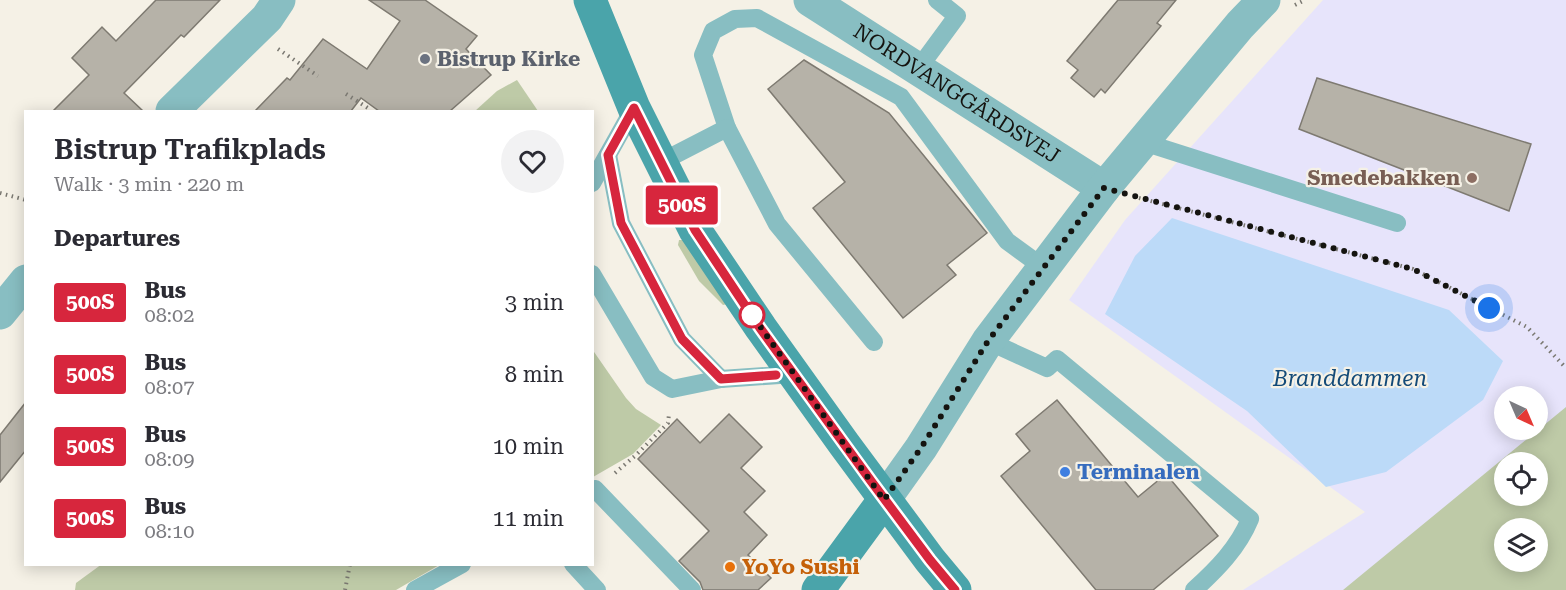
<!DOCTYPE html>
<meta charset="utf-8">
<style>
:root{--surface:#fff;--page:#f2f2f3;--text:#2b2b33;--muted:#7c7c81}
body{margin:0;font-family:"Roboto Serif",serif;background:var(--page);color:var(--text);height:100vh;display:flex;flex-direction:column;font-size:22px;white-space:nowrap}
*{box-sizing:border-box;margin:0}
p{font-size:20px;color:var(--muted)}
.icon{flex:none;width:33px;height:33px;fill:none;stroke:currentColor;stroke-width:2;stroke-linecap:round;stroke-linejoin:round}
.map{position:relative;flex:1;overflow:hidden}
.sheet{position:absolute;left:24px;top:110px;width:570px;height:456px;display:flex;flex-direction:column;background:var(--surface);border-radius:0px;box-shadow:0 3px 15px #0003}
.sheet>*{flex:none}
.badge{padding:0 12px;border-radius:4px;font-size:21px;line-height:39px}
.needle{width:39px;rotate:136deg}
.tools{position:absolute;left:1494px;top:386px;display:grid;gap:12px}
.tools a{display:grid;place-items:center;width:54px;height:54px;border-radius:50%;background:var(--surface);box-shadow:0 3px 15px #0003;font-size:30px}
.you{position:absolute;width:30px;height:30px;margin:-15px;border:4px solid #fff;border-radius:50%;background:#1a73e8;box-shadow:0 0 0 9px #1a73e833}
.map>.badge{position:absolute;translate:-50% -50%;box-shadow:0 0 0 3px #fff}
h2{padding:0 30px;font-size:22px;line-height:54px}
.round{display:grid;place-items:center;flex:none;width:63px;height:63px;border-radius:32px;background:var(--page)}
.overview{display:flex;align-items:center;justify-content:space-between;height:102px;padding:0 30px}
h1{font-size:28px;font-weight:600;line-height:45px}
ul{padding:0;list-style:none}
li{display:flex;align-items:center;gap:18px;height:72px;padding:0 30px}
li div{flex:1}
li b{display:block;font-size:22px}
li em{font-style:normal}
li .badge{min-width:66px;font-weight:700;text-align:center}
.map>svg:first-child{display:block}
.education{fill:#e7e4fb;fill-rule:evenodd}
.green{fill:#becaa7;fill-rule:evenodd}
.water{fill:#bcdaf8}
.building{fill:#b6b2a8;stroke:#7e7a71;stroke-width:1.5}
.lines{fill:none;stroke-linecap:round;stroke-linejoin:round}
.path{stroke:#7a7871;stroke-width:4;stroke-dasharray:1.5 4.5;stroke-linecap:butt}
.lane{stroke:#88bec2;stroke-width:18}
.street{stroke:#88bec2;stroke-width:33}
.secondary{stroke:#4aa4aa;stroke-width:33}
.line-casing{stroke:#fff;stroke-width:14}
.line{stroke:#d7263d;stroke-width:9}
.walk{stroke:#151410;stroke-width:6;stroke-dasharray:0 10.8}
.worship-dot{fill:#6b7280;stroke:#f5f1e6;stroke-width:2}
.education-dot{fill:#8d6e63;stroke:#f5f1e6;stroke-width:2}
.stop-dot{fill:#fff;stroke:#d7263d;stroke-width:3}
.shop-dot{fill:#3f7fe0;stroke:#f5f1e6;stroke-width:2}
.food-dot{fill:#e8710a;stroke:#f5f1e6;stroke-width:2}
.labels{text-anchor:middle;stroke-width:4.5;stroke-linejoin:round;paint-order:stroke}
.worship-label{font-size:21px;font-weight:bold;fill:#5b616d;stroke:#f5f1e6;text-anchor:start}
.street-label{font-size:21px;fill:#151410;stroke:#f5f1e6}
.education-label{font-size:21px;font-weight:bold;fill:#785e54;stroke:#f5f1e6;text-anchor:end}
.shop-label{font-size:21px;font-weight:bold;fill:#366cbe;stroke:#f5f1e6;text-anchor:start}
.food-label{font-size:21px;font-weight:bold;fill:#c56008;stroke:#f5f1e6;text-anchor:start}
.water-label{font-size:22px;font-style:italic;fill:#134a78;stroke:#f5f1e6}
</style>
<div class="map">
<svg width="1566" height="590" viewBox="0 0 1566 590">
<rect width="100%" height="100%" fill="#f5f1e6"/>
<path class="education" d="M 1323,0 L 1566,0 L 1566,590 L 1243,590 L 1365,512 L 1069,300 L 1125,220 ZM 1504,396 L 1538,396 L 1538,429 L 1504,429 ZM 1504,462 L 1538,462 L 1538,495 L 1504,495 ZM 1504,528 L 1538,528 L 1538,561 L 1504,561 Z"/>
<g class="green">
<polygon points="517,80 538,111 475,111 497,91"/>
<polygon points="679,240 686,240 728,304 723,305 699,281 678,245"/>
<polygon points="592,349 626,398 636,409 661,425 633,454 593,477"/>
<path d="M 1566,407 L 1566,590 L 1343,590 ZM 1504,462 L 1538,462 L 1538,495 L 1504,495 ZM 1504,528 L 1538,528 L 1538,561 L 1504,561 Z"/>
<polygon points="102,564 441,564 396,590 75,590 76,583"/>
</g>
<polygon class="water" points="1172,218 1449,310 1503,361 1483,400 1386,472 1326,487 1247,411 1105,314 1135,256"/>
<g class="building">
<polygon points="156,0 220,0 184,37 181,35 124,93 143,111 53,111 89,75 72,58 102,27 116,41"/>
<polygon points="369,0 425,0 477,36 466,49 491,75 450,111 379,111 361,98 351,111 255,111 287,78 290,80 323,39 367,69 400,21"/>
<polygon points="1118,0 1176,0 1157,23 1161,26 1105,93 1101,89 1094,97 1071,78 1078,70 1067,61"/>
<polygon points="804,60 889,113 987,233 947,265 956,275 903,318 813,208 845,182 768,89"/>
<polygon points="1317,78 1531,144 1509,211 1299,129"/>
<polygon points="1057,400 1138,497 1166,474 1218,536 1153,590 1096,590 1001,476 1030,451 1016,434"/>
<polygon points="26,402 26,450 0,482 0,435"/>
<polygon points="729,414 762,447 741,468 765,491 744,512 767,535 748,555 771,578 758,590 703,590 700,582 679,561 709,531 638,459 677,419 700,443"/>
</g>
<g class="lines">
<g class="path">
<polyline points="1295,5 1305,0"/>
<polyline points="278,49 318,76"/>
<polyline points="346,94 368,108 368,111"/>
<polyline points="0,193 26,200"/>
<polyline points="1139,198 1413,269 1527,327 1566,368"/>
<polyline points="615,473 636,455 668,423 669,414"/>
<polyline points="345,590 350,564"/>
</g>
<g class="lane">
<polyline points="918,69 957,16 937,0"/>
<polyline points="727,128 703,55 713,31 735,19 757,18 901,97 1007,241 1044,268"/>
<polyline points="1143,142 1397,223"/>
<polyline points="608,155 621,223 682,339 721,379"/>
<polyline points="661,162 727,128 777,224 874,342"/>
<polyline points="592,183 634,108"/>
<polyline points="592,274 653,377 672,389 721,379 794,374"/>
<path d="M 988,341 L 1047,368 L 1057,359 L 1250,519 C 1238,548 1217,569 1194,590"/>
<polyline points="592,491 595,489 692,590"/>
<polyline points="573,564 597,590"/>
<polyline points="415,590 462,564"/>
</g>
<g class="street">
<path id="s1" d="M 810,0 L 1104,188"/>
<polyline points="172,111 267,18 279,0"/>
<polyline points="0,313 26,281"/>
<polyline points="884,500 921,448 988,341 1104,188 1240,25 1264,0"/>
</g>
<g class="secondary">
<polyline points="590,0 634,108 695,230 761,328 844,444 930,560 955,590"/>
<polyline points="818,590 884,500"/>
</g>
</g>
<g class="lines">
<g class="line-casing">
<polyline id="line" points="776,375 721,379 682,339 621,223 608,155 634,108 695,230 760,328 871,481 930,560 955,590"/>
</g>
<use href="#line" class="line"/>
<polyline class="walk" points="752,315 747,308 884,500 921,448 988,341 1104,188 1413,269 1489,308"/>
</g>
<circle class="worship-dot" cx="425" cy="59" r="6"/>
<circle class="education-dot" cx="1472" cy="178" r="6"/>
<circle class="stop-dot" cx="752" cy="315" r="12"/>
<circle class="shop-dot" cx="1065" cy="472" r="6"/>
<circle class="food-dot" cx="730" cy="567" r="6"/>
<g class="labels">
<g class="worship-label">
<text x="437" y="66">Bistrup Kirke</text>
</g>
<g class="street-label">
<text dy="7" stroke="none"><textPath href="#s1" startOffset="174">NORDVANGGÅRDSVEJ</textPath></text>
</g>
<g class="education-label">
<text x="1460" y="185">Smedebakken</text>
</g>
<g class="shop-label">
<text x="1077" y="479">Terminalen</text>
</g>
<g class="food-label">
<text x="742" y="574">YoYo Sushi</text>
</g>
<g class="water-label">
<text x="1350" y="386">Branddammen</text>
</g>
</g>
</svg>
<div class="tools">
<a><svg class="needle" viewBox="-14 -14 28 28"><path d="M0-13l5 13h-10z" fill="#e53935"/><path d="M0 13l5-13h-10z" fill="#7c7c81"/></svg></a>
<a><svg class="icon" aria-label="locate" viewBox="0 0 24 24"><circle cx="12" cy="12" r="6"/><path d="M12 2v4M12 18v4M2 12h4M18 12h4"/></svg></a>
<a><svg class="icon" aria-label="layers" viewBox="0 0 24 24"><path d="M12 4l9 5-9 5-9-5zM3 14l9 5 9-5"/></svg></a>
</div>
<div class="you" style="left:1489px;top:308px"></div>
<b class="badge" style="left:682px;top:205px;background:#d7263d;color:#fff">500S</b>
<section class="sheet">
<div class="overview"><div><h1>Bistrup Trafikplads</h1><p>Walk · 3 min · 220 m</p></div><a class="round"><svg class="icon" aria-label="heart" viewBox="0 0 24 24"><path d="M12 20l-8-8c-3-5 5-10 8-4 3-6 11-1 8 4z"/></svg></a></div>
<h2>Departures</h2>
<ul>
<li><span class="badge" style="background:#d7263d;color:#fff">500S</span><div><b>Bus</b><p>08:02</p></div><em>3 min</em></li>
<li><span class="badge" style="background:#d7263d;color:#fff">500S</span><div><b>Bus</b><p>08:07</p></div><em>8 min</em></li>
<li><span class="badge" style="background:#d7263d;color:#fff">500S</span><div><b>Bus</b><p>08:09</p></div><em>10 min</em></li>
<li><span class="badge" style="background:#d7263d;color:#fff">500S</span><div><b>Bus</b><p>08:10</p></div><em>11 min</em></li>
</ul>
</section>
</div>
